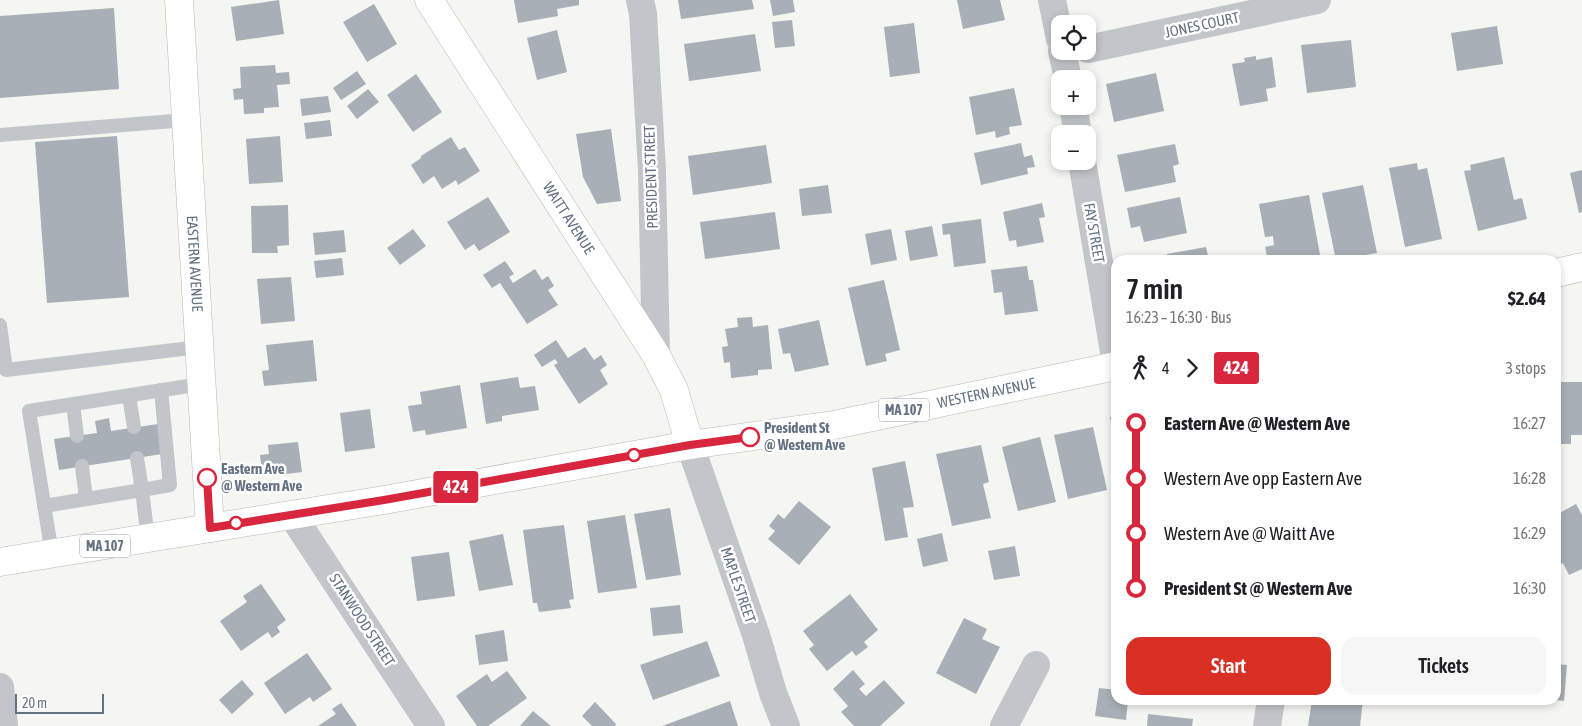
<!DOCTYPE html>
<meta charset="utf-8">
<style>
:root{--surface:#fff;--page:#f6f6f6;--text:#202124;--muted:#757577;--accent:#d93025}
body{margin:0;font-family:"Asap Condensed",sans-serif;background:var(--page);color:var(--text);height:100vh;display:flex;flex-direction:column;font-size:19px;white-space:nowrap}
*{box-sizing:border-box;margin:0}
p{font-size:16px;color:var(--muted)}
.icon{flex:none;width:28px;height:28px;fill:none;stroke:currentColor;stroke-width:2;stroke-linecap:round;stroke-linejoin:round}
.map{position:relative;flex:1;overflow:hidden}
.side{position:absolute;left:1111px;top:255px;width:450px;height:450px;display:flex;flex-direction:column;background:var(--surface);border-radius:15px;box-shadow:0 2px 8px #0003}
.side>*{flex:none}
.badge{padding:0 10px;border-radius:4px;font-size:18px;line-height:32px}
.fabs{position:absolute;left:1051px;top:15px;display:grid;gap:10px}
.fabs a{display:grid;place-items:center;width:45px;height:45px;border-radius:10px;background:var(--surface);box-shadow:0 2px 8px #0003;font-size:25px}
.scale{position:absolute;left:15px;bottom:12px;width:89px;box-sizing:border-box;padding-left:5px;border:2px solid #647283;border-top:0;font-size:14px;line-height:18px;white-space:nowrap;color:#647283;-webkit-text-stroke:4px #fff;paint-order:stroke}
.map>.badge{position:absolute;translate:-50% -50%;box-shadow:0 0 0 2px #fff}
.legs{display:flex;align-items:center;gap:8px;height:55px;padding:0 15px;font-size:16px}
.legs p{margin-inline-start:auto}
.summary{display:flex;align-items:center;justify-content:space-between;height:85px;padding:0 15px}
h1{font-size:28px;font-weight:600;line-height:38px}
.button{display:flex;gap:10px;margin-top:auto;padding:10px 15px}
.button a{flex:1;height:58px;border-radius:15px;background:var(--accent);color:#fff;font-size:20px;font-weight:600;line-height:58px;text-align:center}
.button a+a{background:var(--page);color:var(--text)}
ul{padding:0 15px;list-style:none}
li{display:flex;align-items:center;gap:18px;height:55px;font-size:19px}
li i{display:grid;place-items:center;width:8px;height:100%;margin:0 6px;background:currentColor}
li i::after{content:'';width:12px;height:12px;margin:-6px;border:4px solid;border-radius:50%;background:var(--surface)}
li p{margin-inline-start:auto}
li:first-child i{background:linear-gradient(#0000 50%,currentColor 0)}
li:last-child i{background:linear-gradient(currentColor 50%,#0000 0)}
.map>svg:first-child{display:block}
.building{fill:#a8afb6}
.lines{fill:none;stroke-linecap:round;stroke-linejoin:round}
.secondary-casing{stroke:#b4b9be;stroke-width:29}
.primary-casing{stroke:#b5b9bd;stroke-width:29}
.service{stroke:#c2c5c9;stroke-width:14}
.minor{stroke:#c2c5c9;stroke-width:28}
.tertiary{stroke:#c2c5c9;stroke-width:28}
.secondary{stroke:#fff;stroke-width:28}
.primary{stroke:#fff;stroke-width:28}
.line-1-casing{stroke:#fff;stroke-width:11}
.line-1{stroke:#d7263d;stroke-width:8}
.stop-1-dot{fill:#fff;stroke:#d7263d;stroke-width:2.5}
.labels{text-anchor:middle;stroke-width:5;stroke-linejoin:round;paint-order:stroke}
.shield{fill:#fff;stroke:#929ca8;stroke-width:1}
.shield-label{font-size:14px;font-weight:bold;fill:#647283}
.street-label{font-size:15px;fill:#647283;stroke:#fff}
.stop-label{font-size:15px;font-weight:bold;fill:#647283;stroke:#fff;text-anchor:start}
</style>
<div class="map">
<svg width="1582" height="726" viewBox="0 0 1582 726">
<rect width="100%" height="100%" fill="#f5f5f1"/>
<g class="building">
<polygon points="279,0 284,34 236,41 231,7"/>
<polygon points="514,0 579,0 579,5 557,9 558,16 518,23"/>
<polygon points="678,0 752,0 754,9 681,19"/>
<polygon points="770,0 793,0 795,12 773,16"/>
<polygon points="957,0 1000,0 1005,20 963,29"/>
<polygon points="374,4 397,44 367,62 343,22"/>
<polygon points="114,8 119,89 0,98 0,16"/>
<polygon points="792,20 795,46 775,48 772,22"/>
<polygon points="914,23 920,73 890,77 884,27"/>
<polygon points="1497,26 1503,64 1457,71 1451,33"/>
<polygon points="557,30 567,72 537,80 527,38"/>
<polygon points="755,34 761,71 689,81 684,44"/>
<polygon points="1351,40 1356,87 1307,93 1301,45"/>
<polygon points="1256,56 1256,60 1272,57 1276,87 1266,89 1268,101 1240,106 1232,64 1245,62 1244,58"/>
<polygon points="275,65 276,73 289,72 290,84 277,85 279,107 264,108 264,113 244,114 243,99 234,100 233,89 241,88 240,67"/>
<polygon points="357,71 366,84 341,100 333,88"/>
<polygon points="1156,73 1164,111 1114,122 1106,84"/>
<polygon points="416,74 442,112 413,132 387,95"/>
<polygon points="1014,88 1022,125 1009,127 1010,134 996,138 995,131 976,135 969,97"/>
<polygon points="368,89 379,102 357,119 347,106"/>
<polygon points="328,96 331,112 302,116 300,99"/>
<polygon points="330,120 332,136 306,139 304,123"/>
<polygon points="611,129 621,201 597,204 583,177 576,134"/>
<polygon points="117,136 129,297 47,303 35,142"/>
<polygon points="280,136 283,182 249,184 246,139"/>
<polygon points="451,137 459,150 465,147 480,171 458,185 456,180 442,189 434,176 423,184 411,165 421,158 421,156"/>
<polygon points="1021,143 1024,157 1032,155 1035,167 1027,168 1028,174 981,185 974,153"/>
<polygon points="1175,144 1179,164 1173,166 1176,182 1125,192 1117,155"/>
<polygon points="766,145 772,183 693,195 688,156"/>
<polygon points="1504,157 1514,200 1522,198 1527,219 1478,231 1464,171 1471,170 1470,165"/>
<polygon points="1417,163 1418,170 1427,168 1442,239 1405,247 1389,168"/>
<polygon points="1582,170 1582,212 1579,213 1570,173"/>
<polygon points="828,185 832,213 802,216 799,189"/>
<polygon points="1363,185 1377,253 1336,260 1322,193"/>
<polygon points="1309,195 1321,260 1268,260 1265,247 1274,245 1273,236 1265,237 1259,204"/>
<polygon points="488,197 510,232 479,251 474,244 465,250 447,222"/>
<polygon points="1180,197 1187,233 1144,242 1140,226 1131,228 1127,208"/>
<polygon points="1042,203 1045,217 1039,218 1044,242 1017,247 1016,240 1009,241 1003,212"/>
<polygon points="288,205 289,245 277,246 278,253 252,253 251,206"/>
<polygon points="775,212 780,249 705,259 700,222"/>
<polygon points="981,219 986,263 954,267 950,234 943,235 942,224"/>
<polygon points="932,226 938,256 910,261 905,231"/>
<polygon points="413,229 426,246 400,265 387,248"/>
<polygon points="891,229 897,260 871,265 865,234"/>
<polygon points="344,230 346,252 315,255 313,233"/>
<polygon points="1206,247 1209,260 1168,260 1167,254"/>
<polygon points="342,258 344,275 316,278 314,261"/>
<polygon points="505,261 514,274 509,277 513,283 535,269 542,280 548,276 554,286 548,290 558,305 527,324 500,283 492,288 483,275"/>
<polygon points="1027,266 1029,280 1033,280 1038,311 1005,315 1002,292 994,293 991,270"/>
<polygon points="291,277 295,321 261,324 257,279"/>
<polygon points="884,280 900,350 885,354 887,361 866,366 848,288"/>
<polygon points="752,317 753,327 768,325 772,369 758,370 758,375 731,378 730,362 724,363 722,347 728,346 725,329 738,327 737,318"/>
<polygon points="819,320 829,365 795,372 790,353 783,354 778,329"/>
<polygon points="313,340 317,381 264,386 262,371 269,370 266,345"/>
<polygon points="556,340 568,358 585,347 594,360 601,355 607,365 600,370 608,384 579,404 554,365 558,363 555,359 542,367 534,355"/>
<polygon points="518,377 520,388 535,386 539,410 502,416 502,421 486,424 480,383"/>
<polygon points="1556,382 1582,382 1582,435 1571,435 1571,444 1556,444"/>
<polygon points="460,385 467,428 426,435 425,430 413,432 408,406 422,404 420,392"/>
<polygon points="370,409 375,448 345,452 340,413"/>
<polygon points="1116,416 1116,446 1115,446 1110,417"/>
<polygon points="109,418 111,431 158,424 162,454 59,470 54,439 97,433 95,421"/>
<polygon points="1093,427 1107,490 1068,499 1054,435"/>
<polygon points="1040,437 1056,502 1018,511 1002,447"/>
<polygon points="298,442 302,472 271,476 271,470 262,471 260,455 269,454 268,445"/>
<polygon points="981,445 989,482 983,484 991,518 952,526 936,454"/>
<polygon points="905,461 914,507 903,508 908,537 885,541 872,468"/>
<polygon points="799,501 831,527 799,565 768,539 775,531 769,526 778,514 784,519"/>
<polygon points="1576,504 1582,515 1582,569 1569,575 1563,563 1556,567 1556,515"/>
<polygon points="670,508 681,575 646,580 634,514"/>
<polygon points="625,515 637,588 598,593 587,521"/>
<polygon points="564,525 574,599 569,600 571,608 539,612 537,603 533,603 523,530"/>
<polygon points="942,533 948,561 923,567 917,539"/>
<polygon points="503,534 513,585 479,591 469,541"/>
<polygon points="1015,546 1020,576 994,580 988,551"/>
<polygon points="449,552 455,596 417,601 411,557"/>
<polygon points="261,584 286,620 277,627 280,632 272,638 268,632 241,651 220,621 247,602 243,596"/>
<polygon points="850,594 878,630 864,642 868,647 856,656 852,651 827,671 809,649 814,645 803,631"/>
<polygon points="680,605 683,633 653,636 650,608"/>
<polygon points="964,618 987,629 982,639 1000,647 976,694 936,673"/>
<polygon points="504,630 508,661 479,665 475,635"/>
<polygon points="707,641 720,676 653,700 640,665"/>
<polygon points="307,653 332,689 313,702 310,697 285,714 264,683"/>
<polygon points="1556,664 1567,665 1564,701 1556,700"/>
<polygon points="853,670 865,684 859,689 866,696 884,680 905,703 880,726 854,726 841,712 848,706 833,689"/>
<polygon points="507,671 527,698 488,726 477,726 456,696 487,674 492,682"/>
<polygon points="242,680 254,694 232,714 219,700"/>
<polygon points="1099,688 1116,690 1116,700 1128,700 1126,720 1095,716"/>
<polygon points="1312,700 1363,700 1360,726 1308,726"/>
<polygon points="730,701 738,726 662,726"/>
<polygon points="595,702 616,724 615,726 592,726 582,716"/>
<polygon points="341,703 357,726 318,726 336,714 332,709"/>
<polygon points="533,711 551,726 520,726"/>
<polygon points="1148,714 1193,719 1192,726 1147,726"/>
</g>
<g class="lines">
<g class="secondary-casing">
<g id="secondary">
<path id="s1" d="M 179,0 L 210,528"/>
<path id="s2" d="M 429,0 L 656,355 L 674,390 L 690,445"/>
</g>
</g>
<g class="primary-casing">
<g id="primary">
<polyline points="1556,273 1582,267"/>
<path id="s3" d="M 0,562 L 384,500 L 690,445 L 834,425 L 1116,366"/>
</g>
</g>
<g class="service">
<polyline points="0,135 186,120"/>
<polyline points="0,325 6,370 199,347"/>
<polyline points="129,396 134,427"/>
<polyline points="73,404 77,436"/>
<polyline points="82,466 86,499"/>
<polyline points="44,506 142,490 137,458"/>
<polyline points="148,539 142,490 170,485 161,390"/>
<polyline points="52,554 29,411 201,384"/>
</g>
<g class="minor">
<polyline points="640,0 643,14 652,171 656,355"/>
<polyline points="1052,0 1060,39"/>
<polyline points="1088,49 1317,0"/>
<polyline points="1062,51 1068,79"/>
<polyline points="1073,106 1078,134"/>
<polyline points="1082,161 1116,364"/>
<polyline points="0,687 4,726"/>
<polyline points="1004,726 1036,665"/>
<polyline points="1267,726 1271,700"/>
</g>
<g class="tertiary">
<polyline points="690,445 756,635 773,693 786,726"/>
<polyline points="292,515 431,726"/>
</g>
<use href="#secondary" class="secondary"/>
<use href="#primary" class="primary"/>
</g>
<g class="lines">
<g class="line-1-casing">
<polyline id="line-1" points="207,478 210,528 384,500 690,445 750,437"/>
</g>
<use href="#line-1" class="line-1"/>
</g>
<g class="stop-1-dot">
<circle cx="750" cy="437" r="9"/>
<circle cx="634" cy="455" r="6"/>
<circle cx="207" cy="478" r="9"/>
<circle cx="236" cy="523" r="6"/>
</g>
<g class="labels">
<g class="shield">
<rect x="879" y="398.5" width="50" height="23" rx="4"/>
<rect x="80" y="534.5" width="50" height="23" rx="4"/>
</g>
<g class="shield-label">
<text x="904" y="415">MA 107</text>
<text x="105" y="551">MA 107</text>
</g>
<g class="street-label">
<text transform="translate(1202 25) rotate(-12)" y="5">JONES COURT</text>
<text transform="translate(651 177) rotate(-92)" y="5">PRESIDENT STREET</text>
<text dy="5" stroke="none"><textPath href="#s2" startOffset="259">WAITT AVENUE</textPath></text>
<text transform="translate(1094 233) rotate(80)" y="5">FAY STREET</text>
<text dy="5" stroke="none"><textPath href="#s1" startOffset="264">EASTERN AVENUE</textPath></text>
<text dy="5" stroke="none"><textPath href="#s3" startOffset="1001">WESTERN AVENUE</textPath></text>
<text transform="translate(738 585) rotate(71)" y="5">MAPLE STREET</text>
<text transform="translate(362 620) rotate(57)" y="5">STANWOOD STREET</text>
</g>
<g class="stop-label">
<text x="764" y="433">President St<tspan x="764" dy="17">@ Western Ave</tspan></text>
<text x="221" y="474">Eastern Ave<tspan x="221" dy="17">@ Western Ave</tspan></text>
</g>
</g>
</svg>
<div class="fabs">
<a><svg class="icon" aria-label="locate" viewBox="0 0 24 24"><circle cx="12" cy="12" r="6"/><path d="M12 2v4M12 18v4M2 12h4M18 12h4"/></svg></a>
<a>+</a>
<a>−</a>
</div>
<div class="scale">20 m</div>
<b class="badge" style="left:456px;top:487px;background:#d7263d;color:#fff">424</b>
<section class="side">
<div class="summary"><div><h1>7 min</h1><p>16:23 – 16:30 · Bus</p></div><b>$2.64</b></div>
<div class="legs"><svg class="icon" aria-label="walk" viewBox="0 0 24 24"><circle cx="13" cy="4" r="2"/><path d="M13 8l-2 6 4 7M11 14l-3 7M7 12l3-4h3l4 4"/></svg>4<svg class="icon" aria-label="forward" viewBox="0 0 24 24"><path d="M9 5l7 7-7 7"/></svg><b class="badge" style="background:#d7263d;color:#fff">424</b><p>3 stops</p></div>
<ul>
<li><i style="color:#d7263d"></i><b>Eastern Ave @ Western Ave</b><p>16:27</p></li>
<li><i style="color:#d7263d"></i><span>Western Ave opp Eastern Ave</span><p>16:28</p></li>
<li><i style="color:#d7263d"></i><span>Western Ave @ Waitt Ave</span><p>16:29</p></li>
<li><i style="color:#d7263d"></i><b>President St @ Western Ave</b><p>16:30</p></li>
</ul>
<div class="button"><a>Start</a><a>Tickets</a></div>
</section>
</div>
